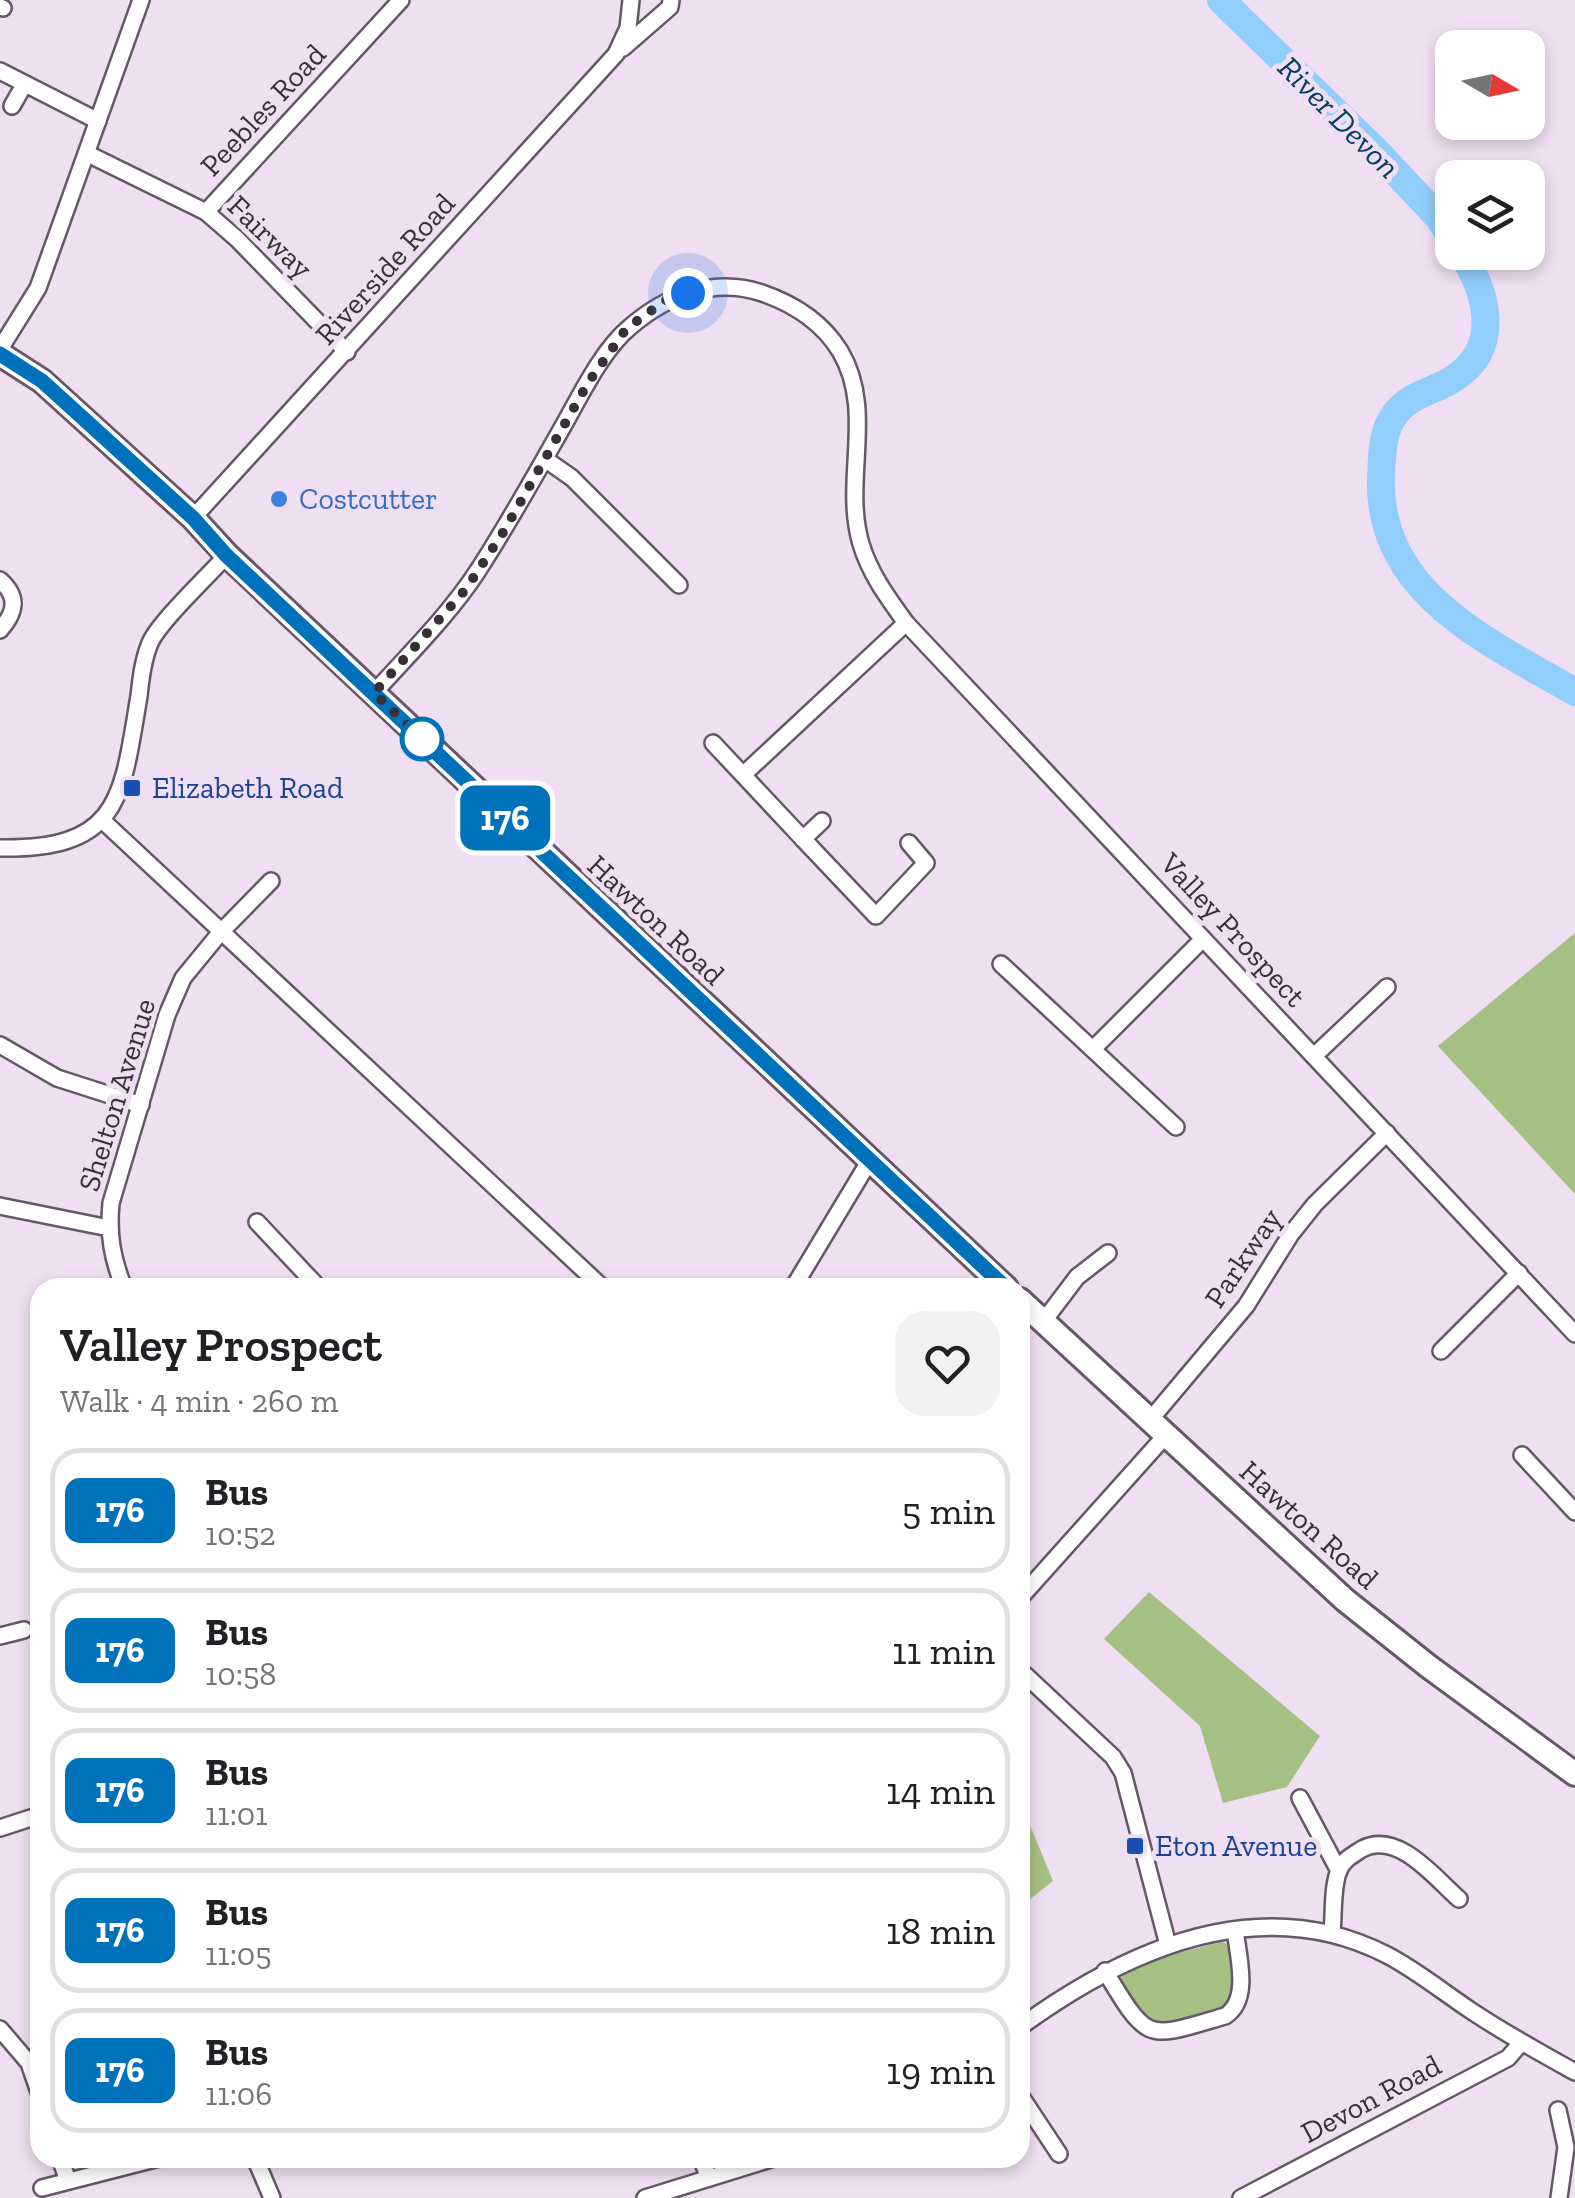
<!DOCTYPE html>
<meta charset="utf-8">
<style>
:root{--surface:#fff;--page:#f2f2f2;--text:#202124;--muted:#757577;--line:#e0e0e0}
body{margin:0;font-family:"Zilla Slab",serif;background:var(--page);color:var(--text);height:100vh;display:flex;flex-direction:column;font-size:38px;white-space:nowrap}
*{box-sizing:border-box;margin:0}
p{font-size:32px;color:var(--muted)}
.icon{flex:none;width:55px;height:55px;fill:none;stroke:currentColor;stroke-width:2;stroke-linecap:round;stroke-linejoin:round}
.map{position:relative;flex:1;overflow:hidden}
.sheet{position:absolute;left:30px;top:1278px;width:1000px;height:890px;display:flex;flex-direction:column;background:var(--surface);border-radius:30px;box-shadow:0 5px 15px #0003}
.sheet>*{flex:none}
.badge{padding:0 20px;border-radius:15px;font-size:35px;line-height:65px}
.needle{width:65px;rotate:99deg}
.fabs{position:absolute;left:1435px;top:30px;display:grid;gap:20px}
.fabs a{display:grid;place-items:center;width:110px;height:110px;border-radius:20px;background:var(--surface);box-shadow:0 5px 15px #0003;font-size:50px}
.you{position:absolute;width:50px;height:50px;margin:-25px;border:8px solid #fff;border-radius:50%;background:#1a73e8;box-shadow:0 0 0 15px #1a73e833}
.map>.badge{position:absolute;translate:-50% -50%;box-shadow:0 0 0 5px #fff}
.round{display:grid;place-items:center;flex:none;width:105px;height:105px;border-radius:30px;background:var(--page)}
.headline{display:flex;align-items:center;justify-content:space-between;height:170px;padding:0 30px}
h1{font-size:48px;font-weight:600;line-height:75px}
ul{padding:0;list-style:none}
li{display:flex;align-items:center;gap:30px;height:125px;margin:0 20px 15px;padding:0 10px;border:5px solid var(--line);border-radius:30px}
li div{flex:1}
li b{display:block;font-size:38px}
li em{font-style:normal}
li .badge{min-width:110px;font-weight:700;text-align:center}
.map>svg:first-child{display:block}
.green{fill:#a5c083}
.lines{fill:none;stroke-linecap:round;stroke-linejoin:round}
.river{stroke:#92cefc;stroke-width:28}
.street-casing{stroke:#665768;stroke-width:20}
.secondary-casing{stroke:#665768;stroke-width:28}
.street{stroke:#fff;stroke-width:15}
.secondary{stroke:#fff;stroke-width:22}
.line-casing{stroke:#fff;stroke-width:22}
.line{stroke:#0072bc;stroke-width:15}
.walk{stroke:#373037;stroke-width:10;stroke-dasharray:0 18}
.shop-dot{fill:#3f7fe0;stroke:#f0def2;stroke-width:4}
.stop-dot{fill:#fff;stroke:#0072bc;stroke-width:5}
.transit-dot{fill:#1a4fb4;stroke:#f0def2;stroke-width:4}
.labels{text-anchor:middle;stroke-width:10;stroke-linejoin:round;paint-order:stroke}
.street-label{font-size:30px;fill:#373037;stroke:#f0def2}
.shop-label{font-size:30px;fill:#366cbe;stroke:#f0def2;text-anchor:start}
.transit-label{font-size:30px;fill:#164399;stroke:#f0def2;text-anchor:start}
.water-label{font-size:32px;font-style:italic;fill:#003f64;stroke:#f0def2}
</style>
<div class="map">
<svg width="1575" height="2198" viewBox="0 0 1575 2198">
<rect width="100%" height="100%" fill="#f0def2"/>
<g class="green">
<polygon points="1575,933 1575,1194 1438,1046"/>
<polygon points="1149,1592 1320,1736 1287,1787 1223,1803 1200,1726 1104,1639"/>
<polygon points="1020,1809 1032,1830 1053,1881 1020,1907"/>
<path d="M 1221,1942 L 1228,1944 C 1237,1965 1238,1988 1228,2007 L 1168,2028 L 1148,2022 L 1120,1982 L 1123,1974 L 1167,1956 Z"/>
</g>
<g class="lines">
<g class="river">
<polyline points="1221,0 1379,154 1439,218 1452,239"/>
<path d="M 1461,252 C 1488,294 1502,348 1453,379 C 1433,392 1410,394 1395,414 C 1381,433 1382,458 1381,480 C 1378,594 1491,643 1575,692"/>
</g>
<g class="street-casing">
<g id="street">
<polyline points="0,7 3,8"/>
<polyline points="623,48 670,7 671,0"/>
<polyline points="0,71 98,121"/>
<polyline points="12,106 24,85"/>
<polyline points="88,154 206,212 237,239 347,352"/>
<polyline points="206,212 401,0"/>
<polyline points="0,349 38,288 141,0"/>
<polyline points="545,459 572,478 679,585"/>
<polyline points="193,518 616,54 628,28 631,0"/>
<path d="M 0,580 C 19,597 16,612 0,630"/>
<path d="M 374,693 C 409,654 448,616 477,572 C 509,523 537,472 566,421 C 582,392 604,348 630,327 C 667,295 714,277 762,293 C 794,304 822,322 840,351 C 876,411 842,480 861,544 C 870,574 888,598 906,623 L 1575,1334"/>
<polyline points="713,743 803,839 822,821"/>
<polyline points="744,774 906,623"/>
<polyline points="102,820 603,1288"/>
<polyline points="803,839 876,916 926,863 909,843"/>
<path d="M 0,848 C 121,850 122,797 139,696 C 141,678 143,660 150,643 C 159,622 209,575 227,555"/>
<polyline points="1001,964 1176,1127"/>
<polyline points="0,1045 57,1078 141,1105"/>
<polyline points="1093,1049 1203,939"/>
<polyline points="1314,1056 1387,987"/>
<polyline points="0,1206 109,1228"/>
<polyline points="257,1222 319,1288"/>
<path d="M 124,1288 C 112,1258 108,1234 111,1203 L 167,1015 L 183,978 L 220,933 L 271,881"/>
<polyline points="793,1288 870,1160"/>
<polyline points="1043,1322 1077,1277 1108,1253"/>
<polyline points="1441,1351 1519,1273"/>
<polyline points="1150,1420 1246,1306 1291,1234 1315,1204 1387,1133"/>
<polyline points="1522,1455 1575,1512"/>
<polyline points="1020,1598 1166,1435"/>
<polyline points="0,1636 24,1630"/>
<polyline points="1020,1670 1113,1757 1123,1773 1168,1945"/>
<polyline points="1300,1798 1339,1871"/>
<polyline points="0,1828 40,1815"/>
<path d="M 1332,1932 C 1334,1913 1332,1887 1339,1870 C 1344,1859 1353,1855 1362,1849 C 1398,1830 1435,1878 1459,1899"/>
<path d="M 1105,1971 C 1149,2044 1146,2039 1225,2016 C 1251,2000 1238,1956 1235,1930"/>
<path d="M 1020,2027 C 1127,1949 1260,1890 1387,1955 C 1416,1970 1443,1992 1470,2010 C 1504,2033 1539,2052 1575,2072"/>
<polyline points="0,2029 29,2063 40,2095"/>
<polyline points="1020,2095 1059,2154"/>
<polyline points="1558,2110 1566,2147 1559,2198"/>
<polyline points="60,2158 68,2181"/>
<polyline points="255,2158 272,2198"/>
<polyline points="701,2158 709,2178"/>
<polyline points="42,2188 159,2158"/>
<polyline points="645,2198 774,2158"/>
<polyline points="1241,2198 1508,2058 1521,2043"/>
</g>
</g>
<g class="secondary-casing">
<g id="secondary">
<polyline points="0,354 42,381 193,518 227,555 1006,1288"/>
<polyline points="1020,1300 1345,1600 1428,1666 1575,1774"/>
</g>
</g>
<use href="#street" class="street"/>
<use href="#secondary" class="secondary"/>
</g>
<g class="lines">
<g class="line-casing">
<polyline id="line" points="0,354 42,381 193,518 226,555 1006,1288"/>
</g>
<use href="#line" class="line"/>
<polyline class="walk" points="422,739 428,744 374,693 466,589 504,531 588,383 626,329 666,300 688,293"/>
</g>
<circle class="shop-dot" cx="279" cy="499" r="10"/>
<circle class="stop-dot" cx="422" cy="739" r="20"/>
<g class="transit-dot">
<rect x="122" y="778" width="20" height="20" rx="5"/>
<rect x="1125" y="1836" width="20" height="20" rx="5"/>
</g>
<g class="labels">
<g class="street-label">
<text transform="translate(263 110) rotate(-47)" y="10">Peebles Road</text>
<text transform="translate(270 237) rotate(44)" y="10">Fairway</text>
<text transform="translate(385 269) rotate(-48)" y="10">Riverside Road</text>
<text transform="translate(656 920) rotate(43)" y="10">Hawton Road</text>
<text transform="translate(1233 930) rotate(47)" y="10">Valley Prospect</text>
<text transform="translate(117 1095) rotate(-73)" y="10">Shelton Avenue</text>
<text transform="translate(1243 1258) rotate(-56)" y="10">Parkway</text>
<text transform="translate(1309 1525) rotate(42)" y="10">Hawton Road</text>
<text transform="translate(1371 2099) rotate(-28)" y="10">Devon Road</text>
</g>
<g class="shop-label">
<text x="299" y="509">Costcutter</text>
</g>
<g class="transit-label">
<text x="152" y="798">Elizabeth Road</text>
<text x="1155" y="1856">Eton Avenue</text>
</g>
<g class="water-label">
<text transform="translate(1339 117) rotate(45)" y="11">River Devon</text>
</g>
</g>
</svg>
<div class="fabs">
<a><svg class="needle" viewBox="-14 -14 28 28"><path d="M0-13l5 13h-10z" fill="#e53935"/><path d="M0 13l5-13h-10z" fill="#757577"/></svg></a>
<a><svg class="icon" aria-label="layers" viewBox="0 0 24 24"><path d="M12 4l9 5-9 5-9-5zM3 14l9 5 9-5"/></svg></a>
</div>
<div class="you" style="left:688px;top:293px"></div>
<b class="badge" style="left:505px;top:818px;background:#0072bc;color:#fff">176</b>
<section class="sheet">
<div class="headline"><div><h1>Valley Prospect</h1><p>Walk · 4 min · 260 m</p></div><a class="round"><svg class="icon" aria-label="heart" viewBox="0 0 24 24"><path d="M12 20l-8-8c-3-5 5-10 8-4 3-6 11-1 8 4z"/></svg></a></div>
<ul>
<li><span class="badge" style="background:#0072bc;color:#fff">176</span><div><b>Bus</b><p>10:52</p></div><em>5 min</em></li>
<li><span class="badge" style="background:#0072bc;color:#fff">176</span><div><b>Bus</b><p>10:58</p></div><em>11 min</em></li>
<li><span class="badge" style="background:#0072bc;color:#fff">176</span><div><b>Bus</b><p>11:01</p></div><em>14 min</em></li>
<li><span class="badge" style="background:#0072bc;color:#fff">176</span><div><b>Bus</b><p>11:05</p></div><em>18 min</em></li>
<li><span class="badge" style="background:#0072bc;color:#fff">176</span><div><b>Bus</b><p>11:06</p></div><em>19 min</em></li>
</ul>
</section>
</div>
